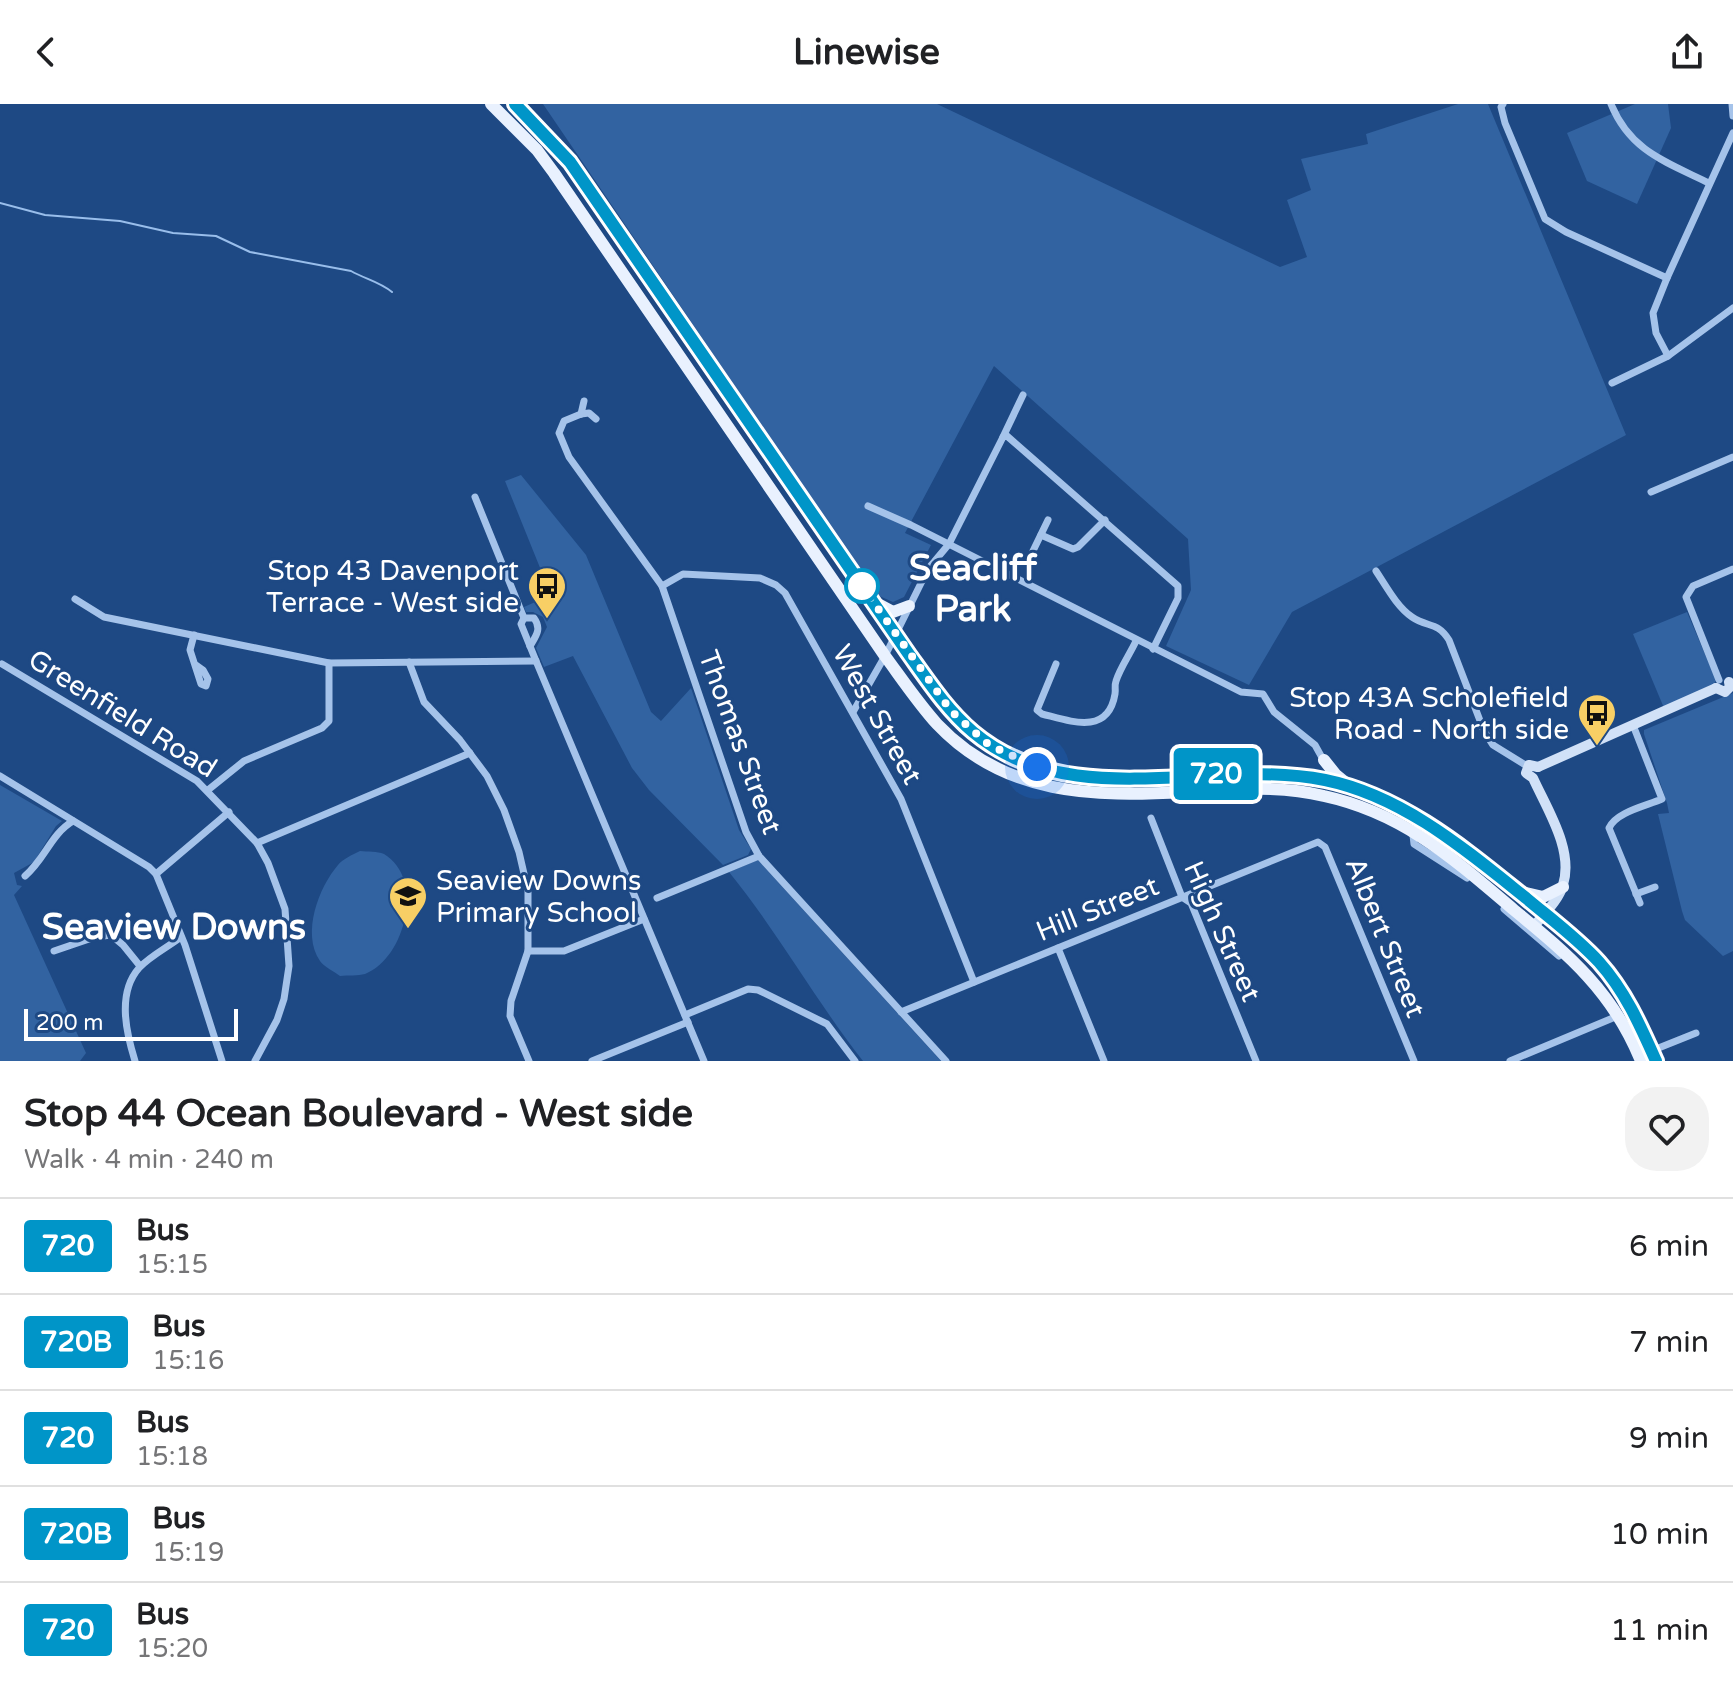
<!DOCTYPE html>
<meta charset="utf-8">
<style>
:root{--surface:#fff;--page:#f2f2f2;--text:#202124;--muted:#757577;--line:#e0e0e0}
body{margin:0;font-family:"Varela Round",sans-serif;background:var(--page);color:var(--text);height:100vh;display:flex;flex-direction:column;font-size:30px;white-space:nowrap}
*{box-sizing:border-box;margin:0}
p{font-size:26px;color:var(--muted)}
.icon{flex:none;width:44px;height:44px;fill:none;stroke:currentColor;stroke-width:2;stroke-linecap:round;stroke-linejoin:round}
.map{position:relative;height:957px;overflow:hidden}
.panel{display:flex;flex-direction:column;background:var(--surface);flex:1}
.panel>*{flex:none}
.badge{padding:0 16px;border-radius:6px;font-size:28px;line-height:52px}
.scale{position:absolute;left:24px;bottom:20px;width:214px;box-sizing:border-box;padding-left:8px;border:4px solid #fff;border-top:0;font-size:22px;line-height:28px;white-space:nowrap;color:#fff;-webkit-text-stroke:6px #1e4984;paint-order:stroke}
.you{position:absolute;width:40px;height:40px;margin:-20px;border:6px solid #fff;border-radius:50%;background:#1a73e8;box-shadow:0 0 0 12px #1a73e833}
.map>.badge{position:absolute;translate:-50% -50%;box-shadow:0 0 0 4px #fff}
.round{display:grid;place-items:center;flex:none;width:84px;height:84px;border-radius:32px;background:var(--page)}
.summary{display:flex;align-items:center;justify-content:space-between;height:136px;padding:0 24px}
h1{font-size:38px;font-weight:700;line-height:60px}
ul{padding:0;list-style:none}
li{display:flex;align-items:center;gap:24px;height:96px;padding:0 24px;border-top:2px solid var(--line)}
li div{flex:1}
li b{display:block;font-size:30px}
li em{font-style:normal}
li .badge{min-width:88px;font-weight:700;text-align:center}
header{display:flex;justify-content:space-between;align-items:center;height:104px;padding:0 24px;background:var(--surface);font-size:36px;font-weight:700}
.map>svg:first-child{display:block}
.green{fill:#3263a1}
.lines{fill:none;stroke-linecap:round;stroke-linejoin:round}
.stream{stroke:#99beeb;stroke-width:2}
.street{stroke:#a5c3ea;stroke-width:7}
.secondary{stroke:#d1e1f7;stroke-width:10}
.primary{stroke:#e9f1fe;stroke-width:12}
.line-casing{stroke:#fff;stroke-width:18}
.line{stroke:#0095c8;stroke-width:12}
.walk{stroke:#fff;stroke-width:8;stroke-dasharray:0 14.4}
.stop-dot{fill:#fff;stroke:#0095c8;stroke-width:4}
.labels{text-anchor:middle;stroke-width:6;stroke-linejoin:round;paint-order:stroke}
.poi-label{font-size:28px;fill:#fff;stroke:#1e4984;text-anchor:end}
.street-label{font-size:28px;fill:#fff;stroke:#1e4984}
.district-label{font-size:36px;font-weight:bold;fill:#fff;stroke:#1e4984}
</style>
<header><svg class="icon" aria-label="back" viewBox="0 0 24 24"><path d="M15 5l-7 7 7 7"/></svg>Linewise<svg class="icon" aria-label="share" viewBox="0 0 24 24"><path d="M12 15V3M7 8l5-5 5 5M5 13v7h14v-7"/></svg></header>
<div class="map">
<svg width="1733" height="957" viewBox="0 0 1733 957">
<rect width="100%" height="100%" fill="#1e4984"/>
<g class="green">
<polygon points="543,0 937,0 1280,163 1307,153 1287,96 1311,86 1301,55 1368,40 1366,30 1458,0 1488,0 1626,331 1292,508 1249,581 1166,542 1191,486 1188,435 994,262 905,429 931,441 904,493 893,498 877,491"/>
<polygon points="1635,0 1668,0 1671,24 1637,100 1587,77 1567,29"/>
<polygon points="521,371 586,451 651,608 661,617 691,584 739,726 751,745 748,751 723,761 649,686 632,664 573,552 544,563 536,544 547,523 543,513 533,508 526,508 524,503 551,491 505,377"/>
<polygon points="1687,508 1716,576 1714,580 1664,604 1633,530"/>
<polygon points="1733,589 1733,847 1723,852 1685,816 1682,807 1658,710 1669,709 1667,699 1644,630 1644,626"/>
<polygon points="0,681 62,717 56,722 34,758 14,769 17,781 22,782 14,791 86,949 80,957 0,957"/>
<path d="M 360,747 C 368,748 377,747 384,750 C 425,774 406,854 365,870 C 358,872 348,871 340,872 C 335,868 324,863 320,857 C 301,829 319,783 338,761 C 343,755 352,751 360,747 Z"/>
<path d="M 758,756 L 941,957 L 863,957 C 815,896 778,828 729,768 Z"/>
</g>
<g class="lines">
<path class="stream" d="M 0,99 L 45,111 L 120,117 L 173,129 L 216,132 L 250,148 L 351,167 C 365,175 380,178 392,188"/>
<g class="street">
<polyline points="1503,0 1501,3 1505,19 1545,115 1566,128 1667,174"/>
<path d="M 1611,0 C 1630,47 1666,58 1709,79"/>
<polyline points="1732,0 1733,12"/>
<polyline points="1668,252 1656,229 1653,209 1667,174 1733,29"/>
<polyline points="1612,279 1668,252 1733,204"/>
<polyline points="581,310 564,317 559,329 569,353 662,482 746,728 759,752 946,957"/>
<polyline points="581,310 589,309 596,315"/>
<polyline points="581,310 584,297"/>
<polyline points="1003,333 1023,291"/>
<polyline points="1651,388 1733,353"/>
<path d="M 475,393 L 524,514 L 534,514 C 542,525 536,532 530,542"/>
<polyline points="868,402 911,421 1241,588 1263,590 1274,608 1315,641 1325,659"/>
<polyline points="1041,431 1073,445 1078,443 1105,416"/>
<polyline points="1032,449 1048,416"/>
<path d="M 1376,467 C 1386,482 1397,503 1412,513 C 1428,524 1437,517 1449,536 L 1484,627 L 1493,641 L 1527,662"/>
<polyline points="662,482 683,470 760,474 776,481 785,489 901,695 974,878"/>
<polyline points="75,495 104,513 329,559 536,557"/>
<polyline points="524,514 521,520 536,557 704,957"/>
<polyline points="194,531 190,546 201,580 206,582 208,575 203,566 196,561"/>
<polyline points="409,558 424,598 460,636 487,672 504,706 519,748 528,787 528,847 511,897 510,912 529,957"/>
<polyline points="2,560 197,677 257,739 268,759 285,805 289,862 284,895 277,916 255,957"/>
<path d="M 1056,560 L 1037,606 L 1042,610 C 1070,617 1108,632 1115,590 C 1116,584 1114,583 1116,577 C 1120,564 1130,550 1136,537"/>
<polyline points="1719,576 1686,493 1693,482 1733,465"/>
<polyline points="853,608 885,552 928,465 949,440 1003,333 1007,332 1178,482 1178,494 1153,545"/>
<path d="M 1633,621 L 1662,695 C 1646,702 1616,708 1609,724 L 1640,799"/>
<polyline points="0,672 149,763 156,770 185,841 222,957"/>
<polyline points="208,686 244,657 322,624 329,617 329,559"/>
<polyline points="1151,714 1182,793 1191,799 1256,957"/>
<polyline points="1421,716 1413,731 1414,740 1467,774"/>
<polyline points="257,739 470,649"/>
<polyline points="156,770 229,708"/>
<path d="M 25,772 C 45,755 51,730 73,717"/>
<polyline points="1636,790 1655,783"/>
<polyline points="657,794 759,752"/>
<polyline points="1504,805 1559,852"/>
<polyline points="1058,844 1104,957"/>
<polyline points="54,847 95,833 111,831 123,841 140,862"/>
<polyline points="528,847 564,847 644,815"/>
<polyline points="901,908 1318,738 1325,743 1414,957"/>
<polyline points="685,911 748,885 758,886 827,920 855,957"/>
<polyline points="1651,947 1696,929"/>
<path d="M 135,957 C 126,928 117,889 139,864 C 150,852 168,843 181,833"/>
<polyline points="592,957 688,918"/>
<polyline points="1510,957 1620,911"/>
</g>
<g class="secondary">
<polyline points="1716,584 1725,588 1730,583 1729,578"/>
<polyline points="1538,663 1716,584"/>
<path d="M 1534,822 C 1544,810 1559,796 1563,781 C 1574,746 1547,705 1533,674 L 1526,669 L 1529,661 L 1538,663"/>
</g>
<g class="primary">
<path d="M 491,0 L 537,46 L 554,69 L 885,552 C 902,575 918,599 937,620 C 1005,692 1094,693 1185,688 C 1232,685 1278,681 1324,692 C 1403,709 1454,755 1514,806 C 1570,852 1613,888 1641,957"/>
<path d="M 515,0 L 570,58 L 935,586 C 1044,728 1178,649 1324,676 C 1400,690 1462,743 1521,790 C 1547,811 1576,833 1599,858 C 1625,887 1640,921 1656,957"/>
<polyline points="878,500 893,508 909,502"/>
<polyline points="1324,656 1336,671 1347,680"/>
<polyline points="1526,789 1543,793 1563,783"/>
</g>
</g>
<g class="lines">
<g class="line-casing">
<path id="line" d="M 515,0 L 570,58 L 908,549 C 928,577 947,606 973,628 C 1072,711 1210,653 1325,676 C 1403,692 1466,746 1526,794 C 1551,815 1577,834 1599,858 C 1625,887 1640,921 1656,957"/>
</g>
<use href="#line" class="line"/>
<polyline class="walk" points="862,482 951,607 989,641 1037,663"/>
</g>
<defs>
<g id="bus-pin" transform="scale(2)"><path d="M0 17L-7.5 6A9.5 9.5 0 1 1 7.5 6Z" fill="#f8cf65" stroke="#1e4984"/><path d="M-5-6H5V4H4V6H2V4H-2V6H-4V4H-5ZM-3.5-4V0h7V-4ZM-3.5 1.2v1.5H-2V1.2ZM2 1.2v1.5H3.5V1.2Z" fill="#111"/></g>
<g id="school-pin" transform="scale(2)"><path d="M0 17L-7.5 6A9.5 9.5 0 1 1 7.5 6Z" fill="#f8cf65" stroke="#1e4984"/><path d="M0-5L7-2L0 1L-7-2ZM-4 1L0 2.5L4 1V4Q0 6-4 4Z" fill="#111"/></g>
</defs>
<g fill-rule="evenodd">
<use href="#bus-pin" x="547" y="482"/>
<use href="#bus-pin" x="1597" y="609"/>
<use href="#school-pin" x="408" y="792"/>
</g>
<circle class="stop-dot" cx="862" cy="482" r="16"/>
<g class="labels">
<g class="poi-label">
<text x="519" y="476">Stop 43 Davenport<tspan x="519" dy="32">Terrace - West side</tspan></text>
<text x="1569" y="603">Stop 43A Scholefield<tspan x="1569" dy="32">Road - North side</tspan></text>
<text x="436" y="786" text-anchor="start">Seaview Downs<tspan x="436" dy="32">Primary School</tspan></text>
</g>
<g class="street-label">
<text transform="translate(123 609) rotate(32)" y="10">Greenfield Road</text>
<text transform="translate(878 610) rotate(61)" y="10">West Street</text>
<text transform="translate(741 638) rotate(70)" y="10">Thomas Street</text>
<text transform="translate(1097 804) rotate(-22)" y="10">Hill Street</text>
<text transform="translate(1223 827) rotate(66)" y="10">High Street</text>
<text transform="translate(1386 833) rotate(68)" y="10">Albert Street</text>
</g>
<g class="district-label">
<text x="973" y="476">Seacliff<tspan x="973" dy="41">Park</tspan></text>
<text x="174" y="835">Seaview Downs</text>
</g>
</g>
</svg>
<div class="scale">200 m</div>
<div class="you" style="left:1037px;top:663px"></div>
<b class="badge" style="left:1216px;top:670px;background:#0095c8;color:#fff">720</b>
</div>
<section class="panel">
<div class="summary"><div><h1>Stop 44 Ocean Boulevard - West side</h1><p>Walk · 4 min · 240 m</p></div><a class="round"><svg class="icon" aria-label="heart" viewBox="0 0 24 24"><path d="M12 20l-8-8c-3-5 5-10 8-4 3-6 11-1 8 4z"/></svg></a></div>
<ul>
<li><span class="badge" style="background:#0095c8;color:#fff">720</span><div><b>Bus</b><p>15:15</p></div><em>6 min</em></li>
<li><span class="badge" style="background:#0095c8;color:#fff">720B</span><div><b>Bus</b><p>15:16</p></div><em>7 min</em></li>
<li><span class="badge" style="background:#0095c8;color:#fff">720</span><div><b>Bus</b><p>15:18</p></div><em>9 min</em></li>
<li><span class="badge" style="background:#0095c8;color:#fff">720B</span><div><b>Bus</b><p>15:19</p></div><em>10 min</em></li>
<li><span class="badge" style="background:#0095c8;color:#fff">720</span><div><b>Bus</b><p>15:20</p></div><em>11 min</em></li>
</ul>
</section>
